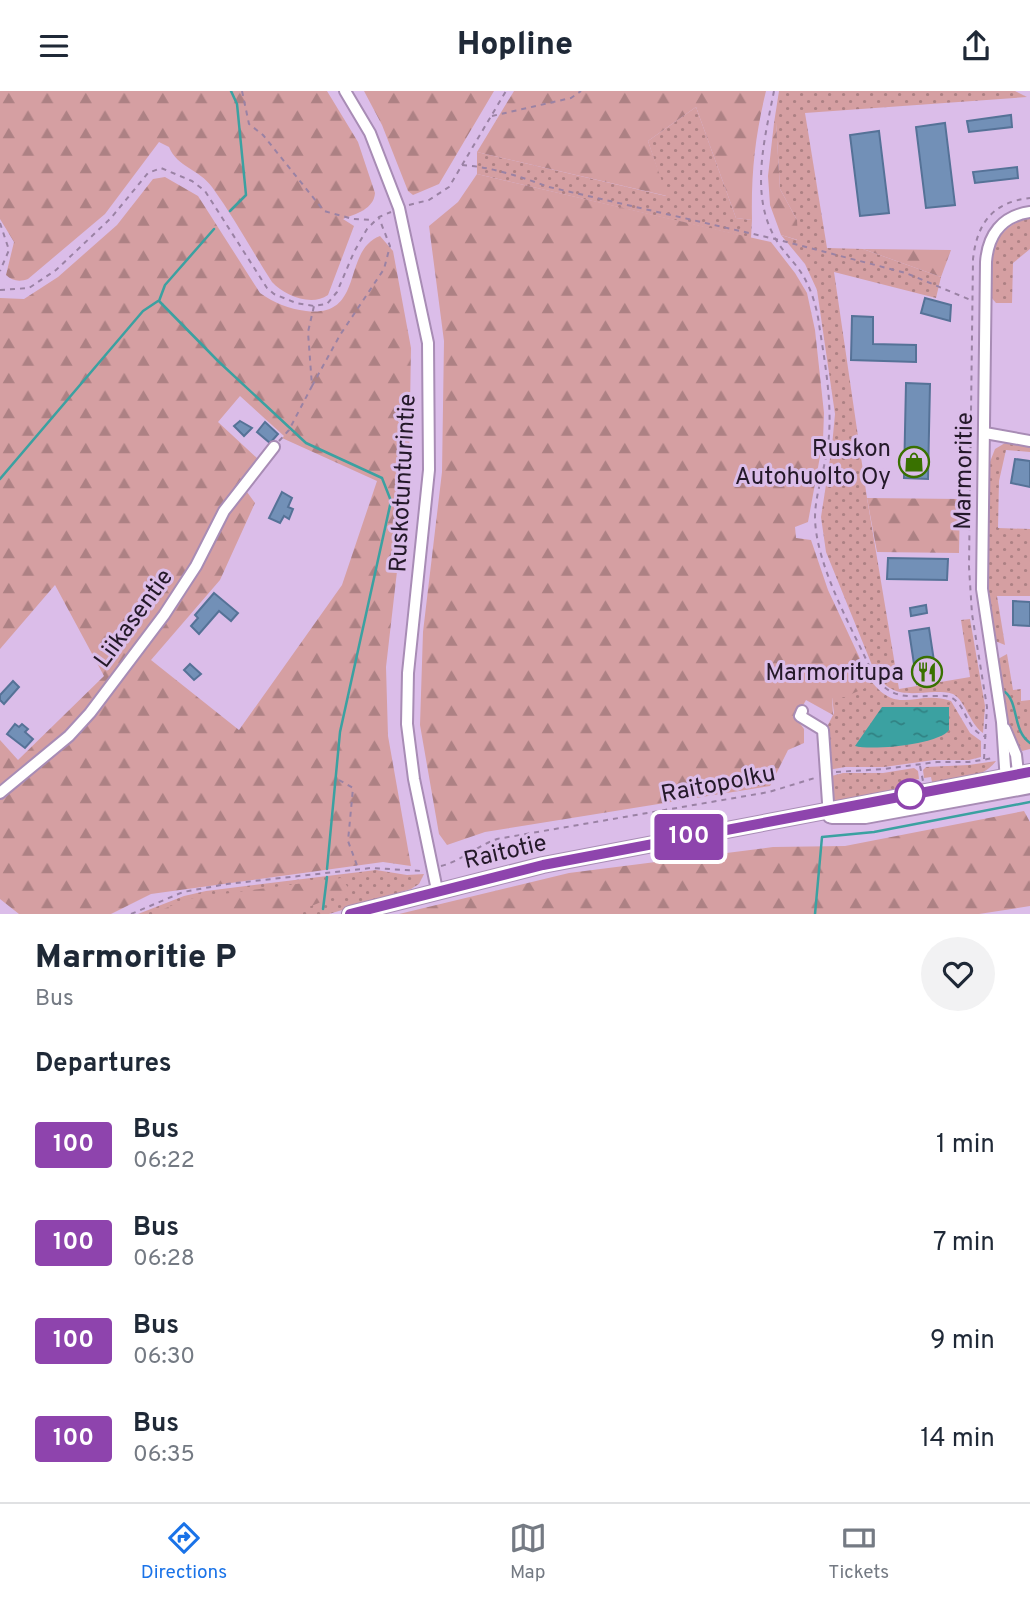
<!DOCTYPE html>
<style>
:root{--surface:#fff;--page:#f2f2f3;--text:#1f2937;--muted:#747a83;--line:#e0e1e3;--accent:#1a73e8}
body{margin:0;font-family:Overpass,sans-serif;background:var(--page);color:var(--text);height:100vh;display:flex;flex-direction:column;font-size:26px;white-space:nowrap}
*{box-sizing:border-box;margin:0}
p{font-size:23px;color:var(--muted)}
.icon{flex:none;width:38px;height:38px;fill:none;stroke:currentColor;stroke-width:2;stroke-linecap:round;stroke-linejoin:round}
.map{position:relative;height:823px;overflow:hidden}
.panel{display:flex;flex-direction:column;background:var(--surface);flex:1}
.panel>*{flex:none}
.badge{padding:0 14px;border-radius:5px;font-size:24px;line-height:46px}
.map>.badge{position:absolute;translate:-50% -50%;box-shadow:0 0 0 4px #fff}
h2{padding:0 35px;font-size:26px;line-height:63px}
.round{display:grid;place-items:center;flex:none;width:74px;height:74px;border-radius:37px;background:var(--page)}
.head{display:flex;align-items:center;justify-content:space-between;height:119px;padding:0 35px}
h1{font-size:33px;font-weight:800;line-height:52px}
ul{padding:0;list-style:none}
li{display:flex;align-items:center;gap:21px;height:98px;padding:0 35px}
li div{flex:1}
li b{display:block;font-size:26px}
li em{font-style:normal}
li .badge{min-width:77px;font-weight:700;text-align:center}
header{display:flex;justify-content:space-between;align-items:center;height:91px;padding:0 35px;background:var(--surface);font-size:32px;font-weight:800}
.tabs{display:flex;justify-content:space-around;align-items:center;height:98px;border-top:2px solid var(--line);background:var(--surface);font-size:19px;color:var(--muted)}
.tabs a{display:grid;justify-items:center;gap:4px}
.tabs .selected{color:var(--accent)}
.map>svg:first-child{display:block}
.grass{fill:url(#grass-dots)}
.forest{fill:url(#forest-firs);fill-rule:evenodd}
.water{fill:url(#water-ripples)}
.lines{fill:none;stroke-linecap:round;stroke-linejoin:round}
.stream{stroke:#3ba1a1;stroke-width:2.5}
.building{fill:#7290b7;stroke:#557297;stroke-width:2}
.minor-casing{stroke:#a88cb5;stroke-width:14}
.major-casing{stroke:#a88cb5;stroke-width:18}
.path{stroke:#9a82a4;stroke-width:2;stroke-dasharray:5 5;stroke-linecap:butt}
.minor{stroke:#fff;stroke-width:10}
.major{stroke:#fff;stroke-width:14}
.line-casing{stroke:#fff;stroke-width:16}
.line{stroke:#8e44ad;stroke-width:10}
.stop-dot{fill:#fff;stroke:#8e44ad;stroke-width:3.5}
.labels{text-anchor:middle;stroke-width:6;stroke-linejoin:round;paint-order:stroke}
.poi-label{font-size:24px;fill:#241929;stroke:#dbbde9;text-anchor:end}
.street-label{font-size:24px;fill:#241929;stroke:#dbbde9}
</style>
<header><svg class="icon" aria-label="menu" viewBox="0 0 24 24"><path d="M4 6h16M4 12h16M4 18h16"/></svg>Hopline<svg class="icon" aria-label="share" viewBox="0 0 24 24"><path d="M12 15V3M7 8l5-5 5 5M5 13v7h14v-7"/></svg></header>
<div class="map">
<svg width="1030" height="823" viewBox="0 0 1030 823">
<defs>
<pattern id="grass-dots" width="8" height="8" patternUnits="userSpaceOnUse" patternTransform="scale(1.75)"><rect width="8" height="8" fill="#d59fa2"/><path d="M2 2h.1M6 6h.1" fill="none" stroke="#ad8184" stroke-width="1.8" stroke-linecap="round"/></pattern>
<pattern id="forest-firs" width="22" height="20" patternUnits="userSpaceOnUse" patternTransform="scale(1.75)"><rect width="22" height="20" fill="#d59fa2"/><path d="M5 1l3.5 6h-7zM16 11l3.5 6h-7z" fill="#ad8184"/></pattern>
<pattern id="water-ripples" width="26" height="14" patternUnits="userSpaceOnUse" patternTransform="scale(1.75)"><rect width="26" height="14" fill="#3ba1a1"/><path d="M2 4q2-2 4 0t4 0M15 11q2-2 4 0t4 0" fill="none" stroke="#318283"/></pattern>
</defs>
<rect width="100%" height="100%" fill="#dbbde9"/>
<g class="grass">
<path d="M 779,0 L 1015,0 L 1027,6 L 805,22 L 827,157 L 863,158 L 941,186 L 936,207 L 834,181 L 867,407 L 899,598 L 970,586 L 961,529 L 970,528 L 985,615 L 983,642 C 969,632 966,610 953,603 C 947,601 942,601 936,601 C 909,602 894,607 876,584 L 826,461 L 821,426 L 832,355 L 835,323 L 817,199 L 805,173 L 781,144 L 797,149 L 797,129 L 780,98 L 776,32 L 774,32 Z"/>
<polygon points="696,16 736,127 752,129 751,147 477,83 477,61 666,105 648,50"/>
<path d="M 1030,126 L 1030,158 L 1013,172 L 1012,212 L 996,212 L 990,205 C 992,168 987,140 1030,126 Z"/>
<polygon points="1005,352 1030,355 1030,361 1006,359 999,390 998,437 1030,438 1030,505 997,505 1005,554 995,550 987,498 988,376 995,358"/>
<path d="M 1007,563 L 1013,599 L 1021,598 L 1021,610 L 1030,609 L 1030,658 L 1022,660 C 1004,635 1003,599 998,568 Z"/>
<path d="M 869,587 C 897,627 916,598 951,610 L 970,642 L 981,650 L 981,666 L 969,669 L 934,669 L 884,676 L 845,676 L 828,679 L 826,638 L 834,622 L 832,606 L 864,597 Z"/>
<path d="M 996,670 C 983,688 953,691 932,691 L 931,686 L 924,687 L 923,679 L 926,676 L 969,674 Z"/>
<polygon points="914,677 918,680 919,688 902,691 902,697 890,701 836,712 832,710 828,686 843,682 883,682"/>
<polygon points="376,779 407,784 424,783 419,793 411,798 329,823 138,823 184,805 206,800"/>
</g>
<g class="forest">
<path d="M 0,0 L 327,0 L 358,51 L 375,102 C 374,118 356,123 343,128 L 354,135 L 328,204 C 311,216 284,204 272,191 C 252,160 234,126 212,96 C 199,78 177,76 169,56 L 159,51 L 105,123 L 28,188 C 20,191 12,190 6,184 L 14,151 L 0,128 Z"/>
<polygon points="364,0 494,0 439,93 413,104 408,100 382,34"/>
<path d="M 514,0 L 766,0 C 755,45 751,83 752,129 L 736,127 L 696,16 L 648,50 L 667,105 L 477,61 Z"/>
<polygon points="776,31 780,98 797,129 798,149 781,144 770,114 768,85 774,32"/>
<polygon points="477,83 771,151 795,182 807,202 815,239 824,322 823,349 808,431 795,436 796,447 811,449 828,499 869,587 865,597 845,606 832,607 833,624 806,609 796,627 804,638 804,652 788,659 770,695 485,741 447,754 439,743 420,634 423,541 442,381 444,250 429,135 458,111"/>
<path d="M 165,86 L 198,105 L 260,202 C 274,212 289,218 306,220 C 366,227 341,160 380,145 L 393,160 L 411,257 L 409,376 L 386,576 L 388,645 L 411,775 L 383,771 L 151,803 L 111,823 L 19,823 L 0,808 L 0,649 L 18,669 L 104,585 L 55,494 L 0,558 L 0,207 L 24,208 L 58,186 L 117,134 L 153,88 ZM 240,305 L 284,345 L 282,347 L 377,390 L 342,494 L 239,639 L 151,569 L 220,489 L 255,412 L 239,390 L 258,368 L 218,331 Z"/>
<polygon points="863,158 951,159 941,186"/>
<polygon points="867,407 960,408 959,462 877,461"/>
<polygon points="1024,720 1030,731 1030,815 979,823 399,823 569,782 773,756 845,755"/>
<polygon points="341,787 350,799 292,823 152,823 187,808"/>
</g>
<path class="water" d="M 882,616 L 949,616 L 949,639 C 940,653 872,660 855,655 Z"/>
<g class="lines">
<g class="stream">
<polyline points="230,120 246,104 237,13 231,0"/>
<polyline points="214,138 165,194 159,210 218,270 306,352 382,387 391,410 340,641 327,778"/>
<polyline points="0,388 143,220 158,210"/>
<path d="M 1005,601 C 1019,612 1012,639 1030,652"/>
<polyline points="323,818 327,786"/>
<polyline points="815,823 822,746 874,741 1030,711"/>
</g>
</g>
<g class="building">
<polygon points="1011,24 1012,36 969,41 967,30"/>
<polygon points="945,32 955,114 926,117 916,36"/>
<polygon points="879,40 889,122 860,125 850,44"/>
<polygon points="1017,76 1018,87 975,92 973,81"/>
<polygon points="925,207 951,214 950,230 921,222"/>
<polygon points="852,225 873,226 873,253 916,254 916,271 851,269"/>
<polygon points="906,292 930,293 928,388 904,387"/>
<polygon points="240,330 252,337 244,345 234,335"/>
<polygon points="265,331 278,343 270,352 257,341"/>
<polygon points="1015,368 1030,370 1030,396 1011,392"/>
<polygon points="282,401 292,407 288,416 293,418 289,428 284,425 280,432 269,427"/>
<polygon points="888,467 948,468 947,489 887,488"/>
<polygon points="214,502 238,522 231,530 219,520 199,543 191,535 198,527 195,524"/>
<polygon points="1013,510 1030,511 1030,535 1013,534"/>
<polygon points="926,514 927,522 911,525 910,517"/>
<polygon points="929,537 937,590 917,593 909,540"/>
<polygon points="190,573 201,583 194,589 184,579"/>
<polygon points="13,590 19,596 4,613 0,609 0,604"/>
<polygon points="15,633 19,636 22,633 28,638 25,641 33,648 25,657 7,643"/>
</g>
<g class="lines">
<g class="minor-casing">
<g id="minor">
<polyline points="345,0 370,42 399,117 428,252 429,379 408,582 407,633 414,688 437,799"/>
<polyline points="985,342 1030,350"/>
<polyline points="802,620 800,625 823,639 829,726"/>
<polyline points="1005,638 1016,664 1019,690"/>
<path d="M 1006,691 L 1002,631 L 982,498 L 986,171 C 988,144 1002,125 1030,121"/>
<polyline points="0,702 69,645 90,622 164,524 196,475 224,420 274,356"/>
</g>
</g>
<g class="major-casing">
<g id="major">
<polyline points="832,725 865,725 1030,695"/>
<polyline points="350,823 543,774 1030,681"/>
</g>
</g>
<g class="path">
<polyline points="242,0 249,33 263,44 324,120 353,128 372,129"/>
<path d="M 774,0 C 765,46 750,102 774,145 C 781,159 794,170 802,183 C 811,197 817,217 819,233 C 825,272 833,315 828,354 C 825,378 815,403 815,427 C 816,476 854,541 874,585 C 892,609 907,605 934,605 C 940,605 945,604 950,606 C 968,614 964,638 986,646"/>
<polyline points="492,25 571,7 581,0"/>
<path d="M 462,74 C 492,76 521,86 549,96 L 775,148 L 906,182 L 973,210"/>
<polyline points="409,114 429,109 449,96 506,0"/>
<polyline points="0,132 9,159 0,180"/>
<polyline points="0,199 29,197 56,179 111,127 148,82 161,77 192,90 205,100 267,197 274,203 296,212 314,215 327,213 337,201 354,161 367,138 379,126 391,121"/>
<polyline points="312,295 340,244 384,178 390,155 379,127"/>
<polyline points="279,350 289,339 312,295 308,241 314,215"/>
<path d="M 984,668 L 987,616 L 972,523 L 969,476 L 973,168 C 977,133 992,111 1030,107"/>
<polyline points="920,675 923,690"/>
<polyline points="836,681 884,678 937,671 969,671 994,667"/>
<polyline points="339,689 353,697 348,750 358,777"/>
<path d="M 441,775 C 461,770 477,755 497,748 L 769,701 L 818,686"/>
<polyline points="131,823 183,801 227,793 371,777 422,780"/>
</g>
<use href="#minor" class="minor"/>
<use href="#major" class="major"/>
</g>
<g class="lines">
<g class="line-casing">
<polyline id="line" points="350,823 543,774 1030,681"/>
</g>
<use href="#line" class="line"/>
</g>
<defs>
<g id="shop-ring" transform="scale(1.575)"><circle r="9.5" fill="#dbbde9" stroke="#397100" stroke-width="1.5"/><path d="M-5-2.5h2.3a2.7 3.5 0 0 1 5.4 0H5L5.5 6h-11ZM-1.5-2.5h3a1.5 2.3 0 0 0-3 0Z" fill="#397100"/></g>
<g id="restaurant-ring" transform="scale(1.575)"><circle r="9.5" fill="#dbbde9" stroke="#397100" stroke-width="1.5"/><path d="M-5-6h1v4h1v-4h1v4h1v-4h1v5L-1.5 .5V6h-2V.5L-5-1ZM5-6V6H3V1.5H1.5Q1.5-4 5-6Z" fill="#397100"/></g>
</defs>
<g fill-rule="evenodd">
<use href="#shop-ring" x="914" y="371"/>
<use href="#restaurant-ring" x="927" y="581"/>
</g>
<circle class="stop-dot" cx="910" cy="703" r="14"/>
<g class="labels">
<g class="poi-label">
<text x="891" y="365">Ruskon<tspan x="891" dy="28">Autohuolto Oy</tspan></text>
<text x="904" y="589">Marmoritupa</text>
</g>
<g class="street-label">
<text transform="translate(963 380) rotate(-89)" y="8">Marmoritie</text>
<text transform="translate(402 392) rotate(-87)" y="8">Ruskotunturintie</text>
<text transform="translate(133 527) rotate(-54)" y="8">Liikasentie</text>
<text transform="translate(718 692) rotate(-11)" y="8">Raitopolku</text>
<text transform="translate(505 760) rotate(-13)" y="8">Raitotie</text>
</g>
</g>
</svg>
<b class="badge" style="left:689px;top:746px;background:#8e44ad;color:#fff">100</b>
</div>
<section class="panel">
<div class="head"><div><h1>Marmoritie P</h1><p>Bus</p></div><a class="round"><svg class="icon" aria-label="heart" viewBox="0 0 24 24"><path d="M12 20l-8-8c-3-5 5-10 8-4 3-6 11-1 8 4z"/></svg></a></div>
<h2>Departures</h2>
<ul>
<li><span class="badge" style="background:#8e44ad;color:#fff">100</span><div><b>Bus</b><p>06:22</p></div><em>1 min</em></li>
<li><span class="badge" style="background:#8e44ad;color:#fff">100</span><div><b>Bus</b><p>06:28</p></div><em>7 min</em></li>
<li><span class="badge" style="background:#8e44ad;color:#fff">100</span><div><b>Bus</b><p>06:30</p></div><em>9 min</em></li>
<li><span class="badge" style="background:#8e44ad;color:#fff">100</span><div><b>Bus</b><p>06:35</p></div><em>14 min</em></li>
</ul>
</section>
<nav class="tabs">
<a class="selected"><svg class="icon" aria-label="directions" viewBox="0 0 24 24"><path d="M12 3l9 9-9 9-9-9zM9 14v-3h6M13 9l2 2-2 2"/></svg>Directions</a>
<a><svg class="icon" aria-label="map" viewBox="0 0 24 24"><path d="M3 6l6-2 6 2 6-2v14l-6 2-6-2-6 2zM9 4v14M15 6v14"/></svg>Map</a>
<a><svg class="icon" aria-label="tickets" viewBox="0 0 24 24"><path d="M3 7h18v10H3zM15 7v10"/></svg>Tickets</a>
</nav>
